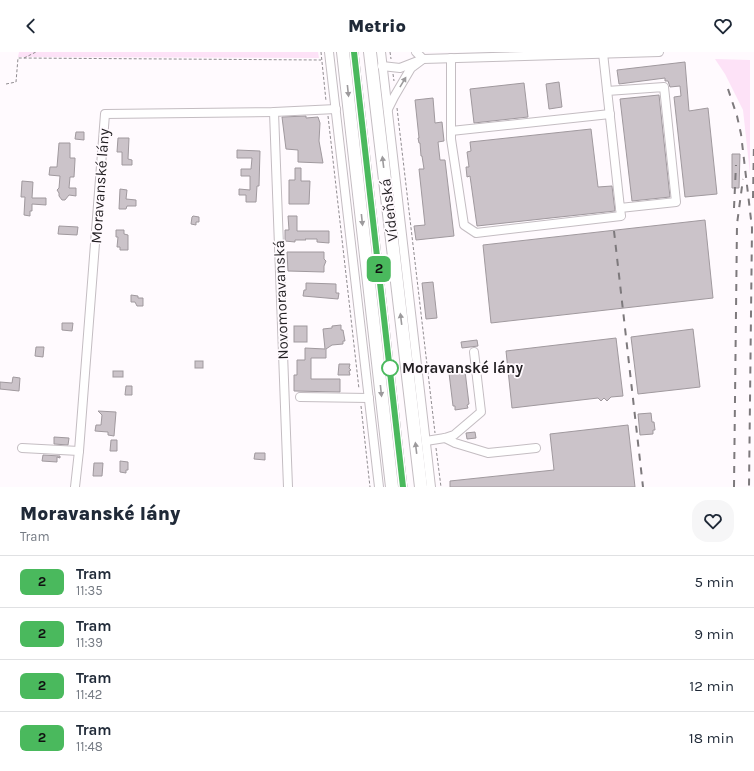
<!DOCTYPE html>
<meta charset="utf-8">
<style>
:root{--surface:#fff;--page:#f6f6f7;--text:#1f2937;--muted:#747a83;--line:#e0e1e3}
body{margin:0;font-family:Karla,sans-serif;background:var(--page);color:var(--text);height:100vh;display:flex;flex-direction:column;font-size:15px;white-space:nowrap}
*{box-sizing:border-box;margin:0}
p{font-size:13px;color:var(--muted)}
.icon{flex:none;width:22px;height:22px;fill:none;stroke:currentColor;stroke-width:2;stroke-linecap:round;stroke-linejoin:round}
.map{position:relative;height:435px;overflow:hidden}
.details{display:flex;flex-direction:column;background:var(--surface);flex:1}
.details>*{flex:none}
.badge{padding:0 8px;border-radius:6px;font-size:14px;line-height:26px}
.map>.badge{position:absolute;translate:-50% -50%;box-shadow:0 0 0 2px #fff}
.round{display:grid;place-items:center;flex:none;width:42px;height:42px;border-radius:16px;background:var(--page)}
.head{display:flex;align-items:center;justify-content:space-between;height:68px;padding:0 20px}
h1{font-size:19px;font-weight:800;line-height:30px}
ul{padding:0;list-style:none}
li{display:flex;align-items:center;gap:12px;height:52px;padding:0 20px;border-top:1px solid var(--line)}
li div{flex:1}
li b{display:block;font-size:15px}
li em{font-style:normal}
li .badge{min-width:44px;font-weight:700;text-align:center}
header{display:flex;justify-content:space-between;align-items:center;height:52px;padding:0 20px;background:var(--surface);font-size:18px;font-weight:800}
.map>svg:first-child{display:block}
.green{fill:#fde2f7}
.building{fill:#cbc3c9;stroke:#a0999e}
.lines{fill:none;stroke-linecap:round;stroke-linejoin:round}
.minor-casing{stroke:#c4bdc2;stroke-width:10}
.highway-casing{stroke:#c4bdc2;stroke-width:14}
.path{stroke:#8f8b8f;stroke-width:1;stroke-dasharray:3 2;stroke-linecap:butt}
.minor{stroke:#fff;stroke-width:8}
.highway{stroke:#fff;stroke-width:12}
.tram{stroke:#7d797c;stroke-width:1}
.rail{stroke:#7d797c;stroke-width:2;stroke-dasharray:7 7;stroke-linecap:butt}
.oneway{fill:#9c9a9c}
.line-casing{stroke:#fff;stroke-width:9}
.line{stroke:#4ab95d;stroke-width:6}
.stop-dot{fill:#fff;stroke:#4ab95d;stroke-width:2}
.labels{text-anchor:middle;stroke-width:3.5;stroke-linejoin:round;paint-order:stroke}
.street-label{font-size:15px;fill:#221f22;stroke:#fffafe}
.stop-label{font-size:15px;font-weight:bold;fill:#221f22;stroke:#fffafe;text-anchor:start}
</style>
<header><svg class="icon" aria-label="back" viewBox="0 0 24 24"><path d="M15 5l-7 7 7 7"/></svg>Metrio<svg class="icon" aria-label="heart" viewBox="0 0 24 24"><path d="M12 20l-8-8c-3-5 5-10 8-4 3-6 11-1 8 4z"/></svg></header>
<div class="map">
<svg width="754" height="435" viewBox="0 0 754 435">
<rect width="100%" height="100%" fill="#fffafe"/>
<g class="green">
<polygon points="19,0 318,0 319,6 18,5"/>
<polygon points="715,7 750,8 750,122 743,58 725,22"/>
</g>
<g class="building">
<polygon points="685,10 689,59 708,56 717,142 685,145 674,45 681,44 680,34 670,35 668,29 665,29 665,26 619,32 617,18"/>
<polygon points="559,30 562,55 549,57 546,32"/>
<polygon points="524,31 528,65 474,71 470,37"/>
<polygon points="659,43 670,145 632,149 620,47"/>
<polygon points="433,46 435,71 442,70 444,89 438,90 440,108 445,108 454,184 416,188 414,174 425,173 419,117 424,117 422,104 421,104 420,91 419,91 418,86 419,86 415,48"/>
<polygon points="306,64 306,66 318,65 320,71 319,89 323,111 298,110 298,98 286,97 282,65"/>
<polygon points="591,77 598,135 612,134 615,159 477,174 470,124 467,125 466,115 469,115 467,100 471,99 470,90"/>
<polygon points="76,80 84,80 84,88 75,87"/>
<polygon points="118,86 129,86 128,107 132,108 132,113 122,113 122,100 117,100"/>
<polygon points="59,91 70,91 70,106 75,106 75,108 74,125 70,125 69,136 76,136 76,144 69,143 65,148 62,148 59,144 59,141 57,138 59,136 60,124 49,123 50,115 57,115"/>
<polygon points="237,98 260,99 259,134 257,134 256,150 246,150 246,143 239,143 239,137 250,138 250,124 241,124 241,117 251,117 252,106 237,106"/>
<polygon points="732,102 740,102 739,136 732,136"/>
<polygon points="295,116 301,116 301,129 310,129 309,152 289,152 289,128 295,128"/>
<polygon points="22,129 33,130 32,146 46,146 46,153 32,152 32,159 30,159 30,164 24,163 25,145 21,145"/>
<polygon points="120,137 127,138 126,147 136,148 136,154 127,154 126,157 119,157"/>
<polygon points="193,164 199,165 199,170 196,170 196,173 191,172 192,165"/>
<polygon points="288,164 297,164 297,179 329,179 329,191 317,190 317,187 305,187 306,188 295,188 295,190 285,189 285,178 289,178"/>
<polygon points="705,168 713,246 491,271 483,193"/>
<polygon points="59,174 78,175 77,183 58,182"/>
<polygon points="116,178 124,178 124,182 128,183 128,198 120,198 120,195 117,195 118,185 116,185"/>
<polygon points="287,200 324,200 324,207 326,209 324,214 324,220 288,219"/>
<polygon points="433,230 437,266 426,267 422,231"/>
<polygon points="306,231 336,232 336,241 339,241 338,247 303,244 304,238 306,238"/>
<polygon points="131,243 138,244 138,246 143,246 143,254 137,254 135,250 131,250"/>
<polygon points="62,271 73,271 72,279 62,278"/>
<polygon points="341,273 341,278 343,278 345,289 343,289 343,292 332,293 326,297 326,306 311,306 311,327 340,327 340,340 294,339 294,323 297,323 297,308 305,308 305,296 325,297 323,277 332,276 332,274"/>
<rect x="294" y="274" width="13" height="16"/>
<polygon points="693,277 700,335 638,342 631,285"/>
<polygon points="616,286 623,344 611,345 607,349 604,346 601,349 598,346 512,356 506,299"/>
<polygon points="477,288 478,294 462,296 461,290"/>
<polygon points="36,295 44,295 43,305 35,304"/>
<rect x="195" y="309" width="8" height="7"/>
<polygon points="339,312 350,312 349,316 351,318 349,319 350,323 338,323"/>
<rect x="113" y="319" width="10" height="6"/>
<polygon points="465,319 469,352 467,353 468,356 455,358 455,354 453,354 449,321"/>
<polygon points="13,325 20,326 19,339 0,337 0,330 12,331"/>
<polygon points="126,334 132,334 132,343 125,343"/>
<polygon points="98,359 116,360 114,384 108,383 108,380 95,379 96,373 101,373 102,363"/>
<polygon points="651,361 652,370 654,370 655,378 653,378 653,382 640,383 638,362"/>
<polygon points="628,373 635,435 450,435 450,429 554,418 550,382"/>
<polygon points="475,380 476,386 467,387 466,381"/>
<polygon points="54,385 69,386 68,393 54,392"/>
<polygon points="111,388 117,388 117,399 110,399"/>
<polygon points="255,401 265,401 265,408 254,407"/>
<polygon points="43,403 60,404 60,406 57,405 57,410 42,409"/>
<polygon points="120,409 128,410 128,418 126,418 126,421 120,420"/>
<polygon points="94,411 103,411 102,424 93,424"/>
</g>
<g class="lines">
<g class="minor-casing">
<g id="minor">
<polyline points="329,0 379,435"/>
<polyline points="381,0 431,435"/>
<polyline points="603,1 608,47 620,156 676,150 664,35 607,39"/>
<polyline points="451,6 451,87 464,173 476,181 621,164 620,156"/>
<polyline points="382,14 400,16 423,7 659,0"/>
<polyline points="388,57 394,45 411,16 423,7 416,0"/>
<polyline points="274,60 288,435"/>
<polyline points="451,79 610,62"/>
<polyline points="300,345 369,346"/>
<polyline points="445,386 455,391 488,401 536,396"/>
<polyline points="426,389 445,386 454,383 481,360 474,300"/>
<polyline points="22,396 79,399"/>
<polyline points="75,435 79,399 105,62 274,60 336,57"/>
</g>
</g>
<g class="highway-casing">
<g id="highway">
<polyline points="343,0 392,435"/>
<polyline points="370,0 421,435"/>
</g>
</g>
<g class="path">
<polyline points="321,0 326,49"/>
<polyline points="390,0 391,7"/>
<polyline points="24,6 36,0"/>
<polyline points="393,22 394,29"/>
<polyline points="6,32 16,30 18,6 321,8"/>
<polyline points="397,56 435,381"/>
<polyline points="328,64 359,337"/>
<polyline points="361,354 370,435"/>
<polyline points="436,396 441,435"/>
</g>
<use href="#minor" class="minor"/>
<use href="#highway" class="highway"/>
<polyline class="tram" points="358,0 407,435"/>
<g class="rail">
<polyline points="728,37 737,64 741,82 752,176 749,435"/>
<polyline points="753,146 754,90"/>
<polyline points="734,156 736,113"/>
<polyline points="614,179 643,435"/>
<polyline points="734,435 737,172 743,127"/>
</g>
</g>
<defs><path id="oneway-solid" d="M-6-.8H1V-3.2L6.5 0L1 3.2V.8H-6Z"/></defs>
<g class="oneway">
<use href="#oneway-solid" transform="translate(403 30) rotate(-59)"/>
<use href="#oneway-solid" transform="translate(348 39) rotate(84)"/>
<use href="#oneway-solid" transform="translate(383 110) rotate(-97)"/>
<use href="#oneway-solid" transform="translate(362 168) rotate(84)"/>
<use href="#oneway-solid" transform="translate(401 267) rotate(-97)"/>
<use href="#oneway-solid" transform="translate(381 339) rotate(84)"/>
<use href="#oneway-solid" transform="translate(416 396) rotate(-97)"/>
</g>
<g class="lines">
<g class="line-casing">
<polyline id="line" points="354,0 403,435"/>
</g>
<use href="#line" class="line"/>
</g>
<circle class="stop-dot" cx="390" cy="316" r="8"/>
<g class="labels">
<g class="street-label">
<text transform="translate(100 134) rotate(-86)" y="5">Moravanské lány</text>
<text transform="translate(389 158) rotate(-97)" y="5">Vídeňská</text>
<text transform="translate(281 248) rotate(-92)" y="5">Novomoravanská</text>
</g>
<g class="stop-label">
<text x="402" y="321">Moravanské lány</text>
</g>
</g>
</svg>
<b class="badge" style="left:379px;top:217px;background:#4ab95d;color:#111">2</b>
</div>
<section class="details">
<div class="head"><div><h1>Moravanské lány</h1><p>Tram</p></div><a class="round"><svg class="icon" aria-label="heart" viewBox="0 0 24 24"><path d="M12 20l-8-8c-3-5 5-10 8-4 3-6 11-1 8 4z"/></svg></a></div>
<ul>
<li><span class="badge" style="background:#4ab95d;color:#111">2</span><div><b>Tram</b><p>11:35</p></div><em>5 min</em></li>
<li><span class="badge" style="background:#4ab95d;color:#111">2</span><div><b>Tram</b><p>11:39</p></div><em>9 min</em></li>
<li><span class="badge" style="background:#4ab95d;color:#111">2</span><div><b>Tram</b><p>11:42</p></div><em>12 min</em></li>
<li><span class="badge" style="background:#4ab95d;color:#111">2</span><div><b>Tram</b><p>11:48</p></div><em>18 min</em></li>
</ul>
</section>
